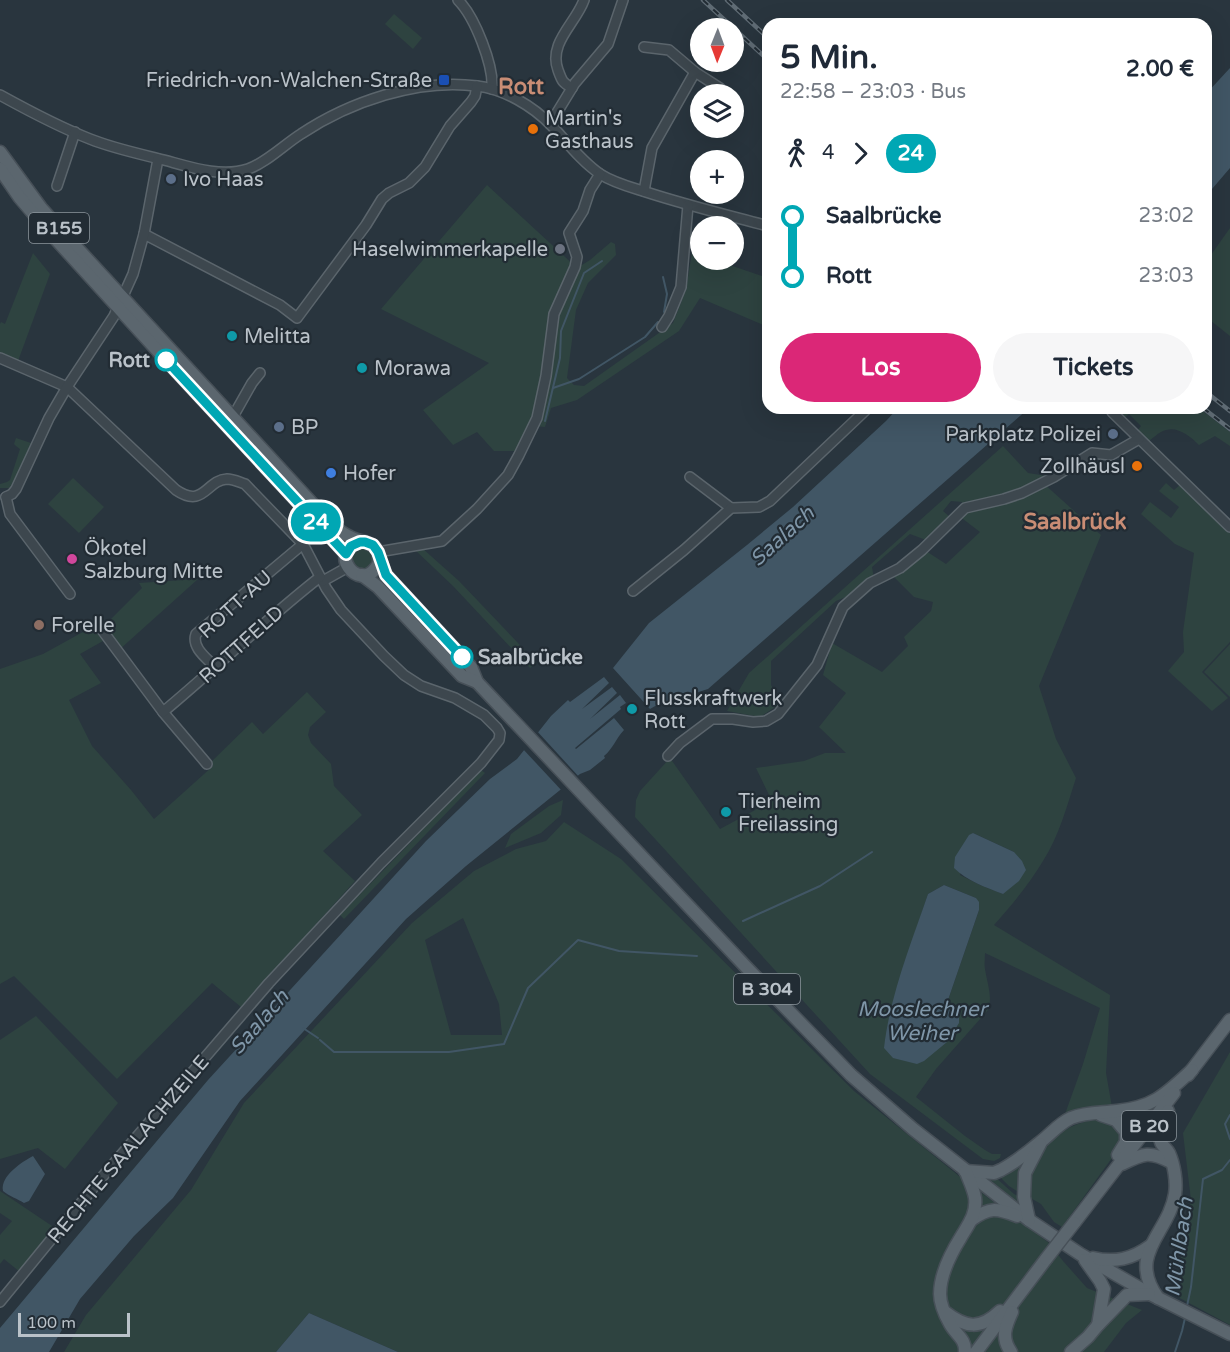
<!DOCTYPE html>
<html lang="de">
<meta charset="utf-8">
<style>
:root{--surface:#fff;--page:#f6f6f7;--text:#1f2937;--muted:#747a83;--accent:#db2777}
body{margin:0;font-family:"Varela Round",sans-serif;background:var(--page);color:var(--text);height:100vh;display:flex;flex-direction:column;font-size:22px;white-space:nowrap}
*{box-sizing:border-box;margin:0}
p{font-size:20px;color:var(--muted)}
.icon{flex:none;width:33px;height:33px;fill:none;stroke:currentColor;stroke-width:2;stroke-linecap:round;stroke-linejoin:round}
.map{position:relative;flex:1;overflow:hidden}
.sheet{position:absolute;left:762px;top:18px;width:450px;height:396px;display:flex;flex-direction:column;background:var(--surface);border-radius:18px;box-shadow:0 6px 24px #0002}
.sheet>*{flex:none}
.badge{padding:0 12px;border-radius:20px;font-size:21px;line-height:39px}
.needle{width:39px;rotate:181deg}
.controls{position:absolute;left:690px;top:18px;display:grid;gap:12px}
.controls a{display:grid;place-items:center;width:54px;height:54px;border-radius:50%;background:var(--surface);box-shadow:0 6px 24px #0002;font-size:30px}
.scale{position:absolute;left:18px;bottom:15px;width:112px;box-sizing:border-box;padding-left:6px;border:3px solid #bac2c9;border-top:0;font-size:16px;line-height:21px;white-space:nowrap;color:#bac2c9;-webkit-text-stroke:4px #222c34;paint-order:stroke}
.map>.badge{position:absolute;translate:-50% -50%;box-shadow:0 0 0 3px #fff}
.legs{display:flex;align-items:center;gap:9px;height:66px;padding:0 18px;font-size:20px}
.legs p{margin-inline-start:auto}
.headline{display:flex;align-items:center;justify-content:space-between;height:102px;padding:0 18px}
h1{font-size:33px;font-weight:700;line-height:45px}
.button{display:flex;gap:12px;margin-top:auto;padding:12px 18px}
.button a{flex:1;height:69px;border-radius:36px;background:var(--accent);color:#fff;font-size:24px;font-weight:700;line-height:69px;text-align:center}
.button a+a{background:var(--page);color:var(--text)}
ul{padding:0 18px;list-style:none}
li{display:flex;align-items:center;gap:21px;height:60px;font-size:22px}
li i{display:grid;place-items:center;width:9px;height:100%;margin:0 8px;background:currentColor}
li i::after{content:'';width:15px;height:15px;margin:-8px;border:4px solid;border-radius:50%;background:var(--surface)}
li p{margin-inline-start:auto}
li:first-child i{background:linear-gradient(#0000 50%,currentColor 0)}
li:last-child i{background:linear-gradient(currentColor 50%,#0000 0)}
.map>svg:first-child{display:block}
.green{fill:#2e4340;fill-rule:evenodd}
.water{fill:#415665}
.pier{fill:#29353e}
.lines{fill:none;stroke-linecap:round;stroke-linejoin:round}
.stream{stroke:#415665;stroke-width:2}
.minor-casing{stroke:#5b656c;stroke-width:12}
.major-casing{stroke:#475058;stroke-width:15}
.minor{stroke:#3d474e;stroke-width:9}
.major{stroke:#5b666e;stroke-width:12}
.rail-casing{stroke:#606c75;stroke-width:4.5}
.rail{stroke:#222c34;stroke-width:2;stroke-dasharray:7;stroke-linecap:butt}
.major-bridge-casing{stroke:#475058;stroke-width:15;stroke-linecap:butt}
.major-bridge{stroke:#5b666e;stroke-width:12}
.line-1-casing{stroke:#fff;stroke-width:14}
.line-1{stroke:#00a7b4;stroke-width:9}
.transit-dot{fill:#1a4fb4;stroke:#222c34;stroke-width:2}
.food-dot{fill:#e8710a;stroke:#222c34;stroke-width:2}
.service-dot{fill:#5c6f8a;stroke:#222c34;stroke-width:2}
.worship-dot{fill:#6b7280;stroke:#222c34;stroke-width:2}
.culture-dot{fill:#0f9aa8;stroke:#222c34;stroke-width:2}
.stop-1-dot{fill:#fff;stroke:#00a7b4;stroke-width:3}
.shop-dot{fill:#3f7fe0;stroke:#222c34;stroke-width:2}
.hotel-dot{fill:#d1479c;stroke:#222c34;stroke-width:2}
.education-dot{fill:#8d6e63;stroke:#222c34;stroke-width:2}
.labels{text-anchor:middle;stroke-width:4.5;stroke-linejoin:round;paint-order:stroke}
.shield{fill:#222c34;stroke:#8c959c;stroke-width:1.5}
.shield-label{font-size:18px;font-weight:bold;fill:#bac2c9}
.poi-label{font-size:20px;fill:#bac2c9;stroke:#222c34;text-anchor:start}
.stop-label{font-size:20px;font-weight:bold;fill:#bac2c9;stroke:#222c34;text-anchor:end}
.street-label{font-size:20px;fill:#bac2c9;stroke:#222c34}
.water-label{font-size:21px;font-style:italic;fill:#7f96a8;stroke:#222c34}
.quarter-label{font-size:22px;font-weight:bold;fill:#c98d75;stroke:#222c34}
</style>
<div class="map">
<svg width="1230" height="1352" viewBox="0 0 1230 1352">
<rect width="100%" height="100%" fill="#29353e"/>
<g class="green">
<polygon points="394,14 422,38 413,49 385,24"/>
<polygon points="487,185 577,268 590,260 611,242 615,244 616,255 588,283 576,310 567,378 574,385 584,386 673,323 686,290 692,252 700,255 700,260 715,260 768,278 768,327 700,298 679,331 577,400 551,408 545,427 535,426 523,453 512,451 494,451 477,432 453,445 423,410 489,363 381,309"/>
<polygon points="1230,228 1230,336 1206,317 1206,262"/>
<polygon points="33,253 50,274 18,361 0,354 0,324 1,322 5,324"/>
<path d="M 1120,408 L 1199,408 L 1230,432 L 1230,446 L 1215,436 L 1199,445 C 1189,435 1175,424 1161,432 C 1157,434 1153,438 1149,441 L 1138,430 L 1141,426 L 1129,414 L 1124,418 L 1121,415 Z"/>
<polygon points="16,438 31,443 15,481 9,488 0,488 0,484 7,482 10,480 20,449 16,446 14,444"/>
<path d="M 1003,446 L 1028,473 L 1054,477 L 1043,483 L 1101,535 L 1039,686 L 1056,739 L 1076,778 C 1067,806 1059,836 1043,861 C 1030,883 1011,906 994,925 L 1110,995 L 1106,1073 L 1112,1107 C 1096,1107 1081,1107 1065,1114 L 1083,1064 L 1100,1008 L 985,953 C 985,958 984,964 985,969 C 987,983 993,997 988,1010 L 936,1069 L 916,1097 L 965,1136 L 985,1150 L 992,1154 L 1001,1154 L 1000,1158 L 994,1161 L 983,1159 L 870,1074 L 635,817 L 636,800 L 640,791 L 670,758 L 720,829 L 772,801 L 756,768 L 804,761 L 825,753 L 846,753 L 819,727 L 846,693 L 823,675 L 832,643 L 882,672 L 908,646 L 904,637 L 931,611 L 933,602 L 914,597 L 893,576 L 926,551 L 946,564 L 980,532 L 959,516 L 962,502 L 951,501 L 943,511 L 950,517 L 926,540 L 910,534 L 872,567 L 875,585 L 836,601 L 771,661 L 771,685 L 781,703 L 760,717 L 727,711 L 749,673 ZM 973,833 L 1014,852 L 1003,894 L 980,885 L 960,875 ZM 944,885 L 976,898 L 979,910 L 948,1000 L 952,1011 L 956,1014 L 897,988 L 928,894 Z"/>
<polygon points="73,478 104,507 79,533 48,504"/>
<polygon points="1166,483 1174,490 1180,485 1230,533 1230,642 1202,672 1228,698 1212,711 1168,671 1184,652 1183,632 1194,553 1175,544 1141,514 1150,502 1171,518 1179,507 1159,491"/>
<polygon points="422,548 459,581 537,663 530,668 453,586 414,549"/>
<circle cx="362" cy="559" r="11"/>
<polygon points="198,579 119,650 103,627 142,588 139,583"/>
<polygon points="92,627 103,641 80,654 101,683 69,700 92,746 131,790 154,819 213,766 211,762 252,722 263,734 307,692 326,712 310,727 308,735 311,743 331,764 334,786 362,815 323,851 355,881 241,1007 212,983 117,1079 14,976 0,984 0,669 43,654"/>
<polygon points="1230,644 1230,697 1204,672"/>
<polygon points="481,770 485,773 344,919 340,915"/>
<polygon points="563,800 561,815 541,833 505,848 511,834 549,806"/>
<path d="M 564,822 L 621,859 L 854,1091 L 959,1176 L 1049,1243 L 1063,1261 L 1087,1288 L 1142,1310 L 1126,1323 L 1104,1352 L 398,1352 L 309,1313 L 276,1352 L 64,1352 L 86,1315 L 191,1190 L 244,1103 L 412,923 L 474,871 L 516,849 L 546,841 ZM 463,918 L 499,1004 L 502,1035 L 451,1035 L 425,940 Z"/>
<polygon points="36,1016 118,1103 65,1169 38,1148 0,1159 0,1040"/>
<polygon points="1230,1052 1230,1325 1174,1295 1191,1200 1183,1133"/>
<polygon points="1152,1108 1153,1110 1135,1134 1133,1134 1124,1116 1134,1114"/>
<path d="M 1100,1119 L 1107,1119 L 1120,1130 L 1121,1141 L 1117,1151 L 1062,1227 L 1054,1222 L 1041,1204 L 1027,1196 C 1026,1154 1059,1123 1100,1119 Z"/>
<polygon points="1027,1155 1020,1193 1009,1186 998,1175"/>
<polygon points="994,1176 1014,1194 1020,1197 1020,1204 988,1178"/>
<polygon points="0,1191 55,1228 20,1272 4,1259 0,1264 0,1235 12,1221 0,1213"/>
</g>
<g class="water">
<polygon points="1230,68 1230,168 1206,196 1206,94"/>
<polygon points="898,408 1029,408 708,689 657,705 650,709 613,668 649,623 747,545 793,507 886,421"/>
<path d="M 604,677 L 609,683 L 582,709 L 612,687 L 617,693 L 590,719 L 620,695 L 626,703 L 620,707 L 621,709 L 575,748 L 576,749 L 614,718 L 624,730 C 616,738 613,749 604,756 L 605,758 L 590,770 L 580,774 L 466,866 L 406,919 L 240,1101 L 173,1198 L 134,1236 L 80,1299 L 49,1352 L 0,1352 L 0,1328 L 208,1080 L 426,841 L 490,779 L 517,759 L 551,716 L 568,700 L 570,702 Z"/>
<path d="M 973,833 L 1014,852 L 1022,861 L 1026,870 L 1019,881 L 1003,894 C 985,887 967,881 954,868 L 955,857 L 969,835 Z"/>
<path d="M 944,885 L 976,898 L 979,902 L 979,910 L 948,1000 L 952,1011 L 959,1016 L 959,1023 L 947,1042 L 924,1061 L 917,1064 L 893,1058 L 884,1048 C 890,995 911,944 928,894 Z"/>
<path d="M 33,1156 L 45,1174 L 29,1201 L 24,1203 C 18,1199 9,1196 3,1191 C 0,1175 24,1161 33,1156 Z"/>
<polygon points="309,1313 398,1352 276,1352"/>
</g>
<polygon class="pier" points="536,730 580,778 563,792 522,748"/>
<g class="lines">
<g class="stream">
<polyline points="663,277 667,294 664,312"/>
<polyline points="553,388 579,379 645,337 658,322"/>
<polyline points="545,421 560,358 561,331 584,273 602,261"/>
<polyline points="743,921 820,886 872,852"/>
<polyline points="303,1028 318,1038"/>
<polyline points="320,1040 334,1052 449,1052 504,1044 528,988 578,940 619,951 697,956"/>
<polyline points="1230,1115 1225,1124 1230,1139"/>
<polyline points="1187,1306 1191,1287 1203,1179 1222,1170 1230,1160"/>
<polyline points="1175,1352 1182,1331 1185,1318"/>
</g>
<g class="minor-casing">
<g id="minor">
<path d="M 458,0 C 475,17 494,66 492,89"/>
<polyline points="644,47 669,50 695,72"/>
<path d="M 572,88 C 562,82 562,81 558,70 C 548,43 576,23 584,0"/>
<path d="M 0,95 C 29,111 59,127 90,139 C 112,148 140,154 164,160 C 190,167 221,178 248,169 C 266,163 285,144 301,134 C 349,102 418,78 477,86 C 504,89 533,106 552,126 C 567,142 581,161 600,174 C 614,183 630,187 646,192 C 686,205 727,215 768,226"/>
<polyline points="550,124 575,83 608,44 623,0"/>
<polyline points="57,186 75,132"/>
<polyline points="644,191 652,148 695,72 720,88"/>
<polyline points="144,234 280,305 297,318 366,225 382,199 389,193 409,183 425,167 450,126 471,102 475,96 477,86"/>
<polyline points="662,327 669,316 681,287 688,205"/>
<path d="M 0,358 L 67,387 L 176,490 C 204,509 206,480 227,479 C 233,479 239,482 245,484 L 303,544 L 326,588 L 341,610 L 384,656 L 404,675 L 421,686 L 455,698 L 484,715 L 497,728 L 500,733 L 499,740 L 481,763 L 381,863 L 269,983 L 103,1176 L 0,1302"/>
<polyline points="1112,412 1230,527"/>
<polyline points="231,416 235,413 252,383 260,373"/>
<polyline points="690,477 731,508"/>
<polyline points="6,497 12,494 16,489 49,418 67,387 114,316 133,274 144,234 158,159"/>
<polyline points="6,497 10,514 70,594"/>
<polyline points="378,552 442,541 477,509 508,475 519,455 537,418 546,376 554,314 575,267 577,257 569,233 583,211 590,190 600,174"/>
<polyline points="323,581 348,567"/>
<polyline points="633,591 684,550 731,508 759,507 770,501 868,408"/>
<polyline points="102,630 163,712 207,764"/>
<path d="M 216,668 C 208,659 191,648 196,634 L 303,544"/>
<path d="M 163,712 C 216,668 266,619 320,577"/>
<polyline points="668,756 680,743 712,719 733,719 753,722 766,721 778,714 817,665 843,607 870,583 900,568 922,550 965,508 1004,499 1022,493 1054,477 1092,453 1111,455 1139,439"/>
</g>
</g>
<g class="major-casing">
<g id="major">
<path d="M 0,152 L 41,208 L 65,235 L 331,524 C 337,529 343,534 350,537 C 361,543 377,541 379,556 C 380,561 378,566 375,569 C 358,591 327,552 360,542"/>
<polyline points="0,169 20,198 43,225 177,372 346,554"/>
<polyline points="379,558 386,575 471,667 477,682 747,968 851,1075 913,1129 1029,1220 1080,1254 1150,1294 1230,1334"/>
<polyline points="362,575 378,587 462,676 477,682"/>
<polyline points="1188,1075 1230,1020"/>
<polyline points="1101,1115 1116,1120 1126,1132 1126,1142 1118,1155"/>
<path d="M 1122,1164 C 1144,1153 1150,1151 1171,1162"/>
<path d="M 965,1171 L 994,1173 L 1001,1170 C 1014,1163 1027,1153 1039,1143 C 1050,1135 1058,1124 1071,1118 C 1086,1112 1102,1113 1117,1111 C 1154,1107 1166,1094 1192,1070"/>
<path d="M 971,1220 C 990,1207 996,1208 1017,1216"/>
<polyline points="1029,1220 1024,1197 1025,1173 1040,1144"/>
<polyline points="1074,1223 1174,1093"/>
<path d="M 1093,1258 C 1115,1263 1132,1259 1150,1246"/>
<polyline points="1085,1260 1100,1281 1104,1289 1098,1325"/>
<path d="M 1158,1298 C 1126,1254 1169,1233 1175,1194 C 1177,1182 1174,1164 1169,1153 C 1167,1149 1162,1146 1161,1142 C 1157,1130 1162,1121 1168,1111"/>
<path d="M 945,1312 C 966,1328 980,1330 1000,1311"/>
<path d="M 965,1352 C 966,1339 956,1335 950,1324 C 945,1315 940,1304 940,1294 C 940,1274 951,1253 961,1237 C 968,1225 977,1214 975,1198 C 974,1190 969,1180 966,1172"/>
<polyline points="976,1352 1046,1259"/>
<path d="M 1011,1352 C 1001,1338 1005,1327 1012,1312"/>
<polyline points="1071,1352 1088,1337 1098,1325 1127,1295 1149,1294"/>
</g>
</g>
<use href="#minor" class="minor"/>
<use href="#major" class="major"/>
<g class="rail-casing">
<g id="rail">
<polyline points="703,0 768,60"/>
<polyline points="727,0 768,38"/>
<polyline points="1206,392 1230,411"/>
<polyline points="1203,408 1230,429"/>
</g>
</g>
<use href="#rail" class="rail"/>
<g class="major-bridge-casing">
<polyline id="major-bridge" points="1046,1259 1074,1223"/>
</g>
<use href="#major-bridge" class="major-bridge"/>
</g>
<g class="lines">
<g class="line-1-casing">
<polyline id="line-1" points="166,360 346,554 351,546 360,542 365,542 373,545 378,552 386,575 462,657"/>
</g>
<use href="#line-1" class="line-1"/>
</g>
<rect class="transit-dot" x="438" y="74" width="12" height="12" rx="3"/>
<g class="food-dot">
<circle cx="533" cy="129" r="6"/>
<circle cx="1137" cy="466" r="6"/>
</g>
<g class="service-dot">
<circle cx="171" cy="179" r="6"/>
<circle cx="279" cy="427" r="6"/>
<circle cx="1113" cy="434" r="6"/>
</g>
<circle class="worship-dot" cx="560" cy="249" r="6"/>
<g class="culture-dot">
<circle cx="232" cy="336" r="6"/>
<circle cx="362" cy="368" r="6"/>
<circle cx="632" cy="709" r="6"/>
<circle cx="726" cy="812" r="6"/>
</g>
<g class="stop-1-dot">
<circle cx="166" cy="360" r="10"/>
<circle cx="462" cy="657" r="10"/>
</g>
<circle class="shop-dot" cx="331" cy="473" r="6"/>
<circle class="hotel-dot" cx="72" cy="559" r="6"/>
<circle class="education-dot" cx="39" cy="625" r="6"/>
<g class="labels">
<g class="shield">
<rect x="29" y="213" width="60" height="30" rx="4.5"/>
<rect x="734" y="974" width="66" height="30" rx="4.5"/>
<rect x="1122" y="1111" width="54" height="30" rx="4.5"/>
</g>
<g class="shield-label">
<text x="59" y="234">B155</text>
<text x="767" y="995">B 304</text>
<text x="1149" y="1132">B 20</text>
</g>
<g class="poi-label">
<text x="432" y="87" text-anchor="end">Friedrich-von-Walchen-Straße</text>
<text x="545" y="125">Martin's<tspan x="545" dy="23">Gasthaus</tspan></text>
<text x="183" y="186">Ivo Haas</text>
<text x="548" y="256" text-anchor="end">Haselwimmerkapelle</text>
<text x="244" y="343">Melitta</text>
<text x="374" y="375">Morawa</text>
<text x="291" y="434">BP</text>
<text x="1101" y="441" text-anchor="end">Parkplatz Polizei</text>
<text x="1125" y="473" text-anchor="end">Zollhäusl</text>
<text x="343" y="480">Hofer</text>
<text x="84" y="555">Ökotel<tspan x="84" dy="23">Salzburg Mitte</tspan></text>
<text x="51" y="632">Forelle</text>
<text x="644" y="705">Flusskraftwerk<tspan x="644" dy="23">Rott</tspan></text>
<text x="738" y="808">Tierheim<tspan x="738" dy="23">Freilassing</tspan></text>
</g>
<g class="stop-label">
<text x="150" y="367">Rott</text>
<text x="478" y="664" text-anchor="start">Saalbrücke</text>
</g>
<g class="street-label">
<text transform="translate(235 604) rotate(-42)" y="7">ROTT-AU</text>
<text transform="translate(241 644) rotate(-42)" y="7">ROTTFELD</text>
<text transform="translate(128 1149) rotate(-50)" y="7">RECHTE SAALACHZEILE</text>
</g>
<g class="water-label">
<text transform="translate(782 536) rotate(-42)" y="7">Saalach</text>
<text x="922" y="1016">Mooslechner<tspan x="922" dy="24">Weiher</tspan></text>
<text transform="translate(259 1022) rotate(-49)" y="7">Saalach</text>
<text transform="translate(1179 1247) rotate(-82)" y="7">Mühlbach</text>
</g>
<g class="quarter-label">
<text x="521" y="94">Rott</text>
<text x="1075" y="529">Saalbrück</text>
</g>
</g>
</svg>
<div class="controls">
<a><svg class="needle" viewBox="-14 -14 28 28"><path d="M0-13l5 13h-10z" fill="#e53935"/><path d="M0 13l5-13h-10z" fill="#747a83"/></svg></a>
<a><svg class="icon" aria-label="layers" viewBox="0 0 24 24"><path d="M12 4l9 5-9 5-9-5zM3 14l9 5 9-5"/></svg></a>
<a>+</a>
<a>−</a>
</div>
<div class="scale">100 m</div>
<b class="badge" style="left:316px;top:522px;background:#00a7b4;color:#fff">24</b>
<section class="sheet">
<div class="headline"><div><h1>5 Min.</h1><p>22:58 – 23:03 · Bus</p></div><b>2.00 €</b></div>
<div class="legs"><svg class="icon" aria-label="walk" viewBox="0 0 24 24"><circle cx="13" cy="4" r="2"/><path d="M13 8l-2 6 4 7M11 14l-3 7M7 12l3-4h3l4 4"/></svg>4<svg class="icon" aria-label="forward" viewBox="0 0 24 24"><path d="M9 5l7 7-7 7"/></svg><b class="badge" style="background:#00a7b4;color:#fff">24</b></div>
<ul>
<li><i style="color:#00a7b4"></i><b>Saalbrücke</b><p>23:02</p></li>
<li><i style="color:#00a7b4"></i><b>Rott</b><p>23:03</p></li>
</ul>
<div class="button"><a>Los</a><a>Tickets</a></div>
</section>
</div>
